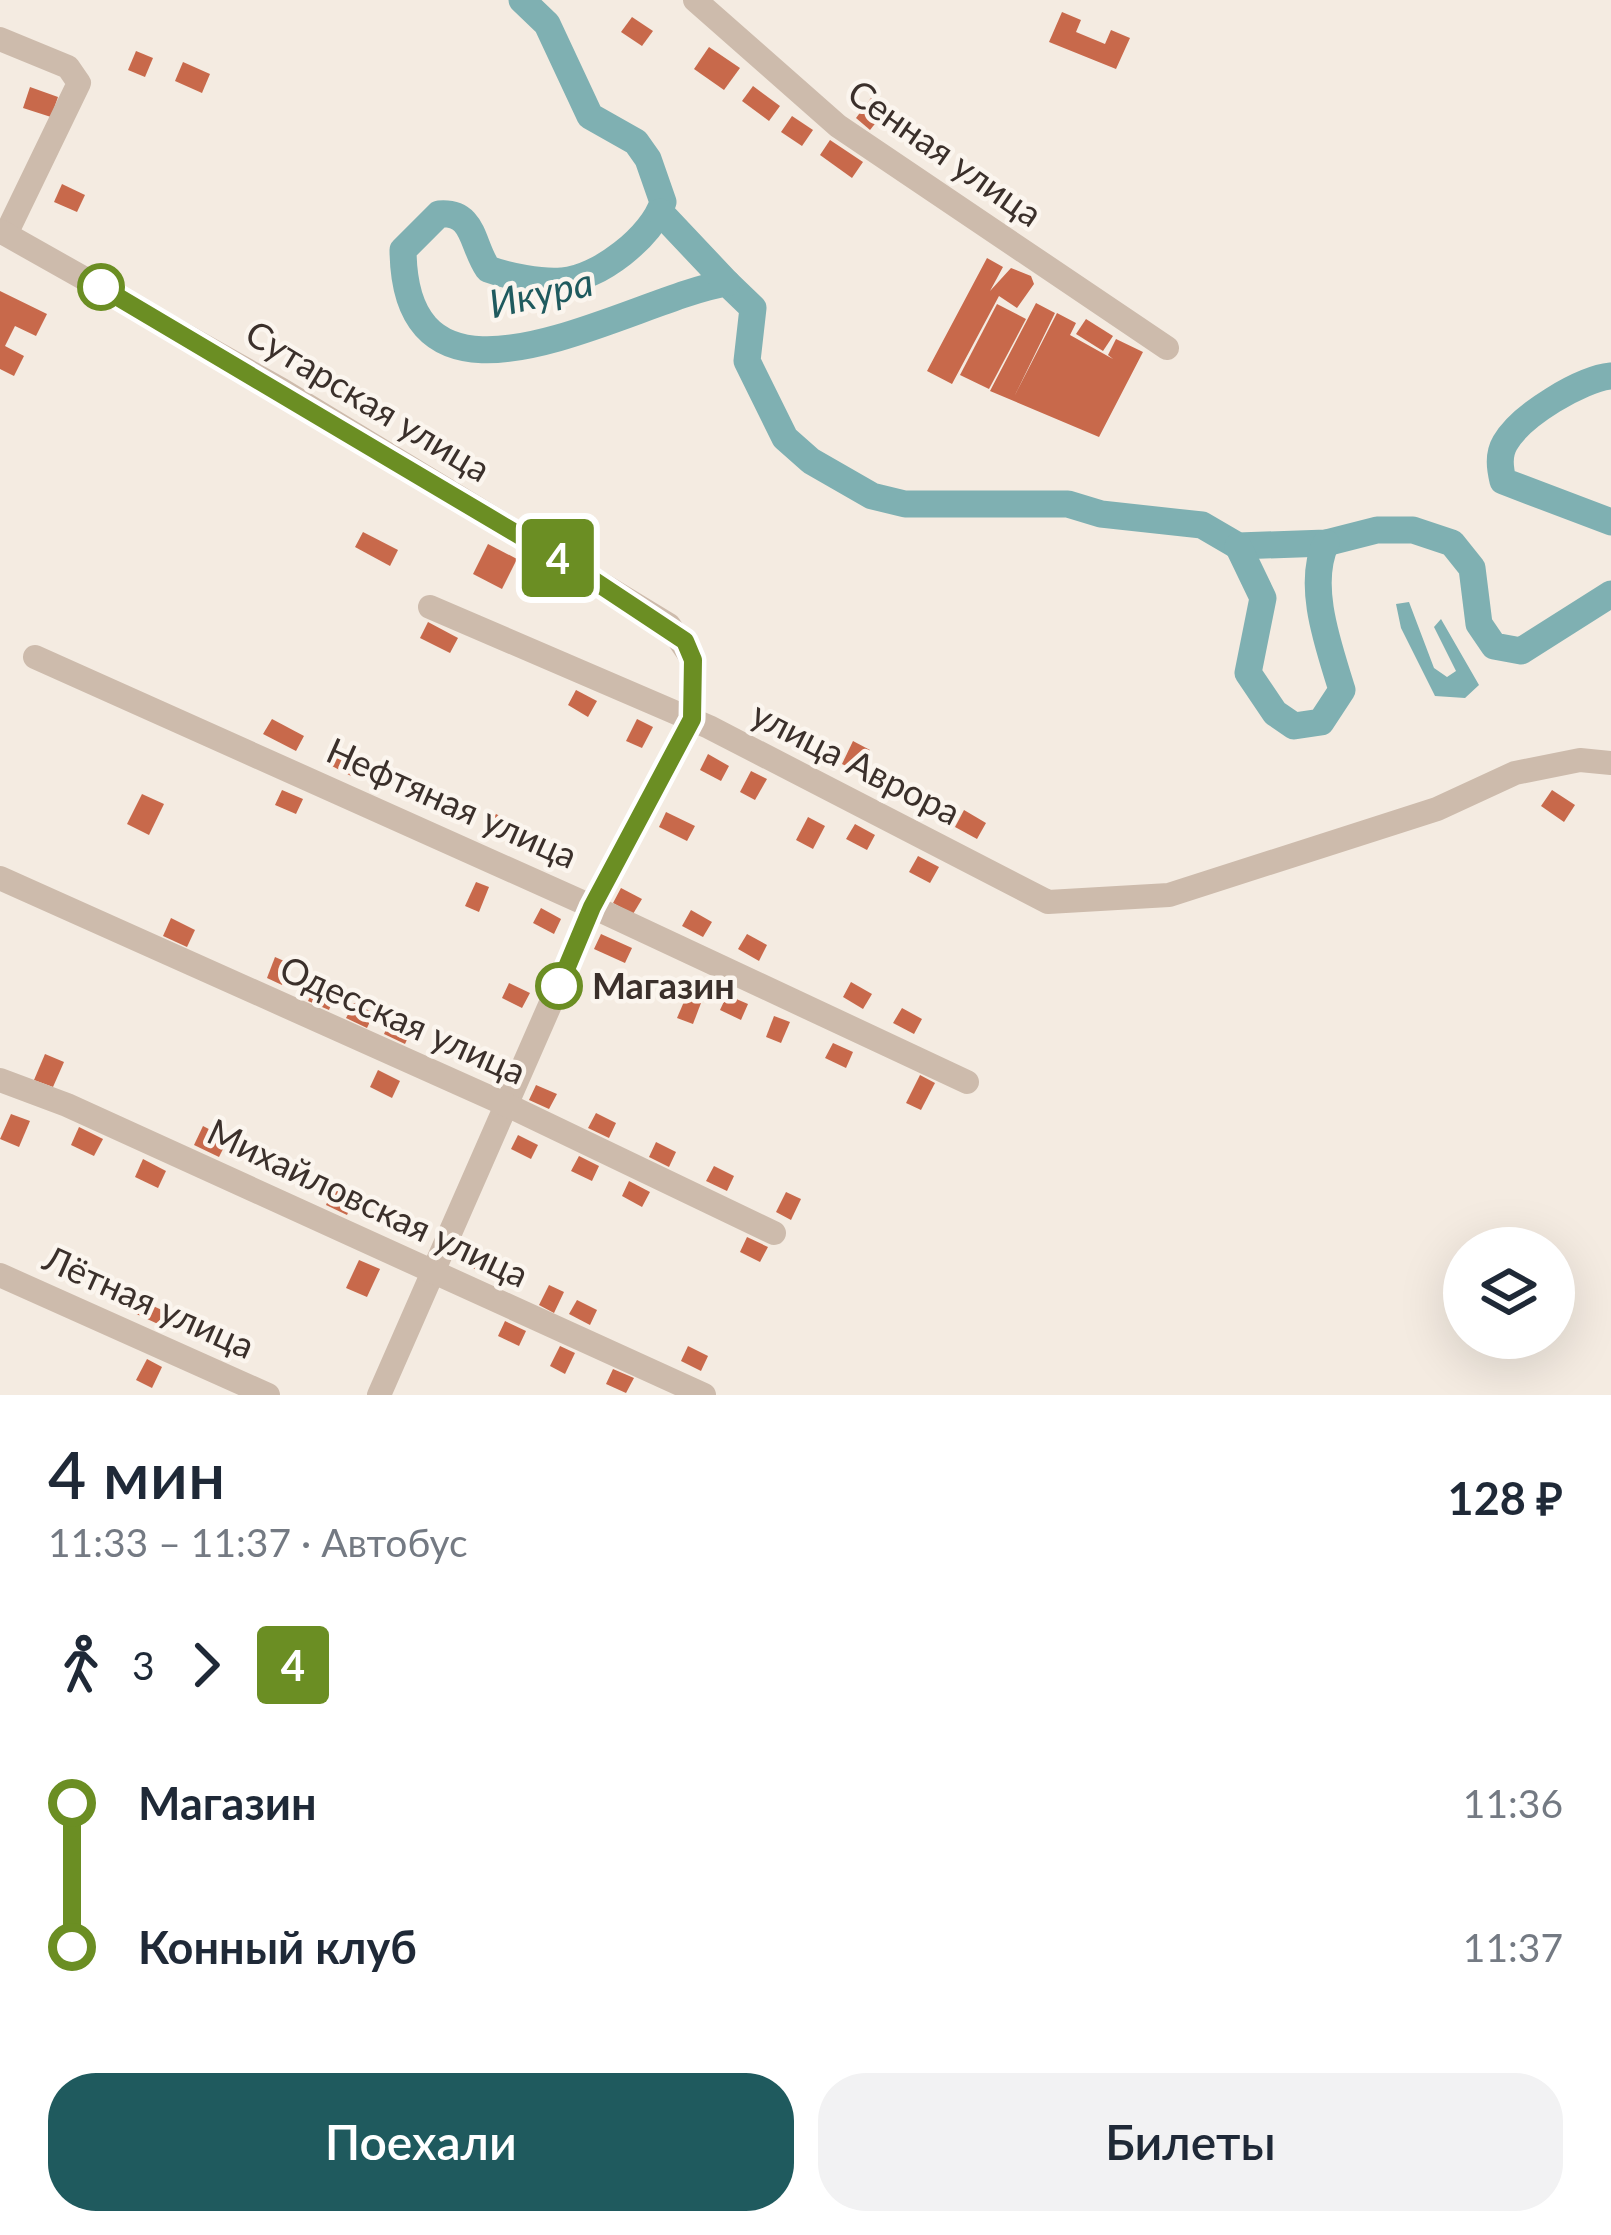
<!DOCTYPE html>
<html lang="ru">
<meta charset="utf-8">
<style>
:root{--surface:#fff;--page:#f2f2f3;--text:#1f2937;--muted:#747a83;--accent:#1f5a5e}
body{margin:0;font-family:Lato,sans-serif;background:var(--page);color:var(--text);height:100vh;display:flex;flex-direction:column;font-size:45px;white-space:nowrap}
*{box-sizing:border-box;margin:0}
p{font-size:39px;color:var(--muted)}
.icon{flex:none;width:66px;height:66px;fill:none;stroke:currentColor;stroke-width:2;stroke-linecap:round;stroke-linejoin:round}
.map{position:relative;height:1395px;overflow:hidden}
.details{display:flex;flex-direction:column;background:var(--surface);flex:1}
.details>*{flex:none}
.badge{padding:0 24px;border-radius:9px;font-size:42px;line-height:78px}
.fabs{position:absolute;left:1443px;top:1227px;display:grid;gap:24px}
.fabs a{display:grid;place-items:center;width:132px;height:132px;border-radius:50%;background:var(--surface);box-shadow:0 12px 48px #0002;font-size:60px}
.map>.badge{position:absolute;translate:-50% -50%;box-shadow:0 0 0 6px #fff}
.legs{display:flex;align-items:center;gap:18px;height:132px;padding:0 48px;font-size:39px}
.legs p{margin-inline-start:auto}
.overview{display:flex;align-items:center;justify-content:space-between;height:204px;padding:0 48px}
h1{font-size:66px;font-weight:600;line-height:90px}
.action{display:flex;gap:24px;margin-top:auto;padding:24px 48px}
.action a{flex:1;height:138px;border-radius:48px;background:var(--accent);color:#fff;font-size:48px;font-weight:600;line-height:138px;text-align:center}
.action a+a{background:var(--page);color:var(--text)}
ul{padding:0 48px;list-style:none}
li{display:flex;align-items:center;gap:42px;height:144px;font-size:45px}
li i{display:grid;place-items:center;width:18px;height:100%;margin:0 15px;background:currentColor}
li i::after{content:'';width:30px;height:30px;margin:-15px;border:9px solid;border-radius:50%;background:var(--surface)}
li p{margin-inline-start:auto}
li:first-child i{background:linear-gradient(#0000 50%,currentColor 0)}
li:last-child i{background:linear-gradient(currentColor 50%,#0000 0)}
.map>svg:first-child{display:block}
.water{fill:#7fb0b2}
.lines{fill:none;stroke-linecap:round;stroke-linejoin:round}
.river{stroke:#7fb0b2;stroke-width:27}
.building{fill:#c8694b}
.minor{stroke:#cdbbac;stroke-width:24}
.line-1-casing{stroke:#fff;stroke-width:27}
.line-1{stroke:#6b8e23;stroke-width:18}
.stop-1-dot{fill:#fff;stroke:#6b8e23;stroke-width:6}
.labels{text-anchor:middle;stroke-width:9;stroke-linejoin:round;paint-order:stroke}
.street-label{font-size:36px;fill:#3b302b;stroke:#fbf5ee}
.stop-label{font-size:36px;font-weight:bold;fill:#3b302b;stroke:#fbf5ee;text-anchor:start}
.water-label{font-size:39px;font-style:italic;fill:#1f5a5e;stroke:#fbf5ee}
</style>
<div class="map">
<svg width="1611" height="1395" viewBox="0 0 1611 1395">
<rect width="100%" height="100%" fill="#f4ebe1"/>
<polygon class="water" points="1409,602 1434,668 1447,677 1456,671 1434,627 1441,619 1479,685 1465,698 1435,696 1401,628 1396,604"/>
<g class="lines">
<g class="river">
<path d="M 522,0 L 547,24 L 590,116 L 636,142 L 648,159 L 663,202 C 653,236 598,279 562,281 C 542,283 507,276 488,269 C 471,244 475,211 439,214 L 403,250 C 405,444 631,298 727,283 L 753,308 L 747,361 L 785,438 L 811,461 L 872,496 L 905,504 L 1068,504 L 1101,514 L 1202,525 L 1238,546 L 1326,543 L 1377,530 L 1413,530 L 1452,543 L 1472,568 L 1479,624 L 1494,646 L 1521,651 L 1611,594"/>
<polyline points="660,212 727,283"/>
<path d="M 1611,376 C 1581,379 1521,415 1505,443 C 1498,455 1500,468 1503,481 L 1611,522"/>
<path d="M 1238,546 L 1263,598 L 1248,673 L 1275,713 L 1294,726 L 1321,722 L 1342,690 C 1329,647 1306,586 1326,543"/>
</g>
</g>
<g class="building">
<polygon points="1062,12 1081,20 1076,32 1105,44 1111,30 1130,38 1116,69 1049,42"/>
<polygon points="632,17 653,31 642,46 621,32"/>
<polygon points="709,47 740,68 724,90 694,69"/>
<polygon points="136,51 153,58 145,77 128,70"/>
<polygon points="183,62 210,74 202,93 175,81"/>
<polygon points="753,86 780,106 769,121 742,101"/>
<polygon points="30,87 58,97 51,117 23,108"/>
<polygon points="871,98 886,110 870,130 856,118"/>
<polygon points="792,116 813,130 802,146 781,132"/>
<polygon points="830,140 863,162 852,178 820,155"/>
<polygon points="62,184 85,195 77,212 54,202"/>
<polygon points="987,258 1003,267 990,291 1011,268 1031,276 1034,284 1017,308 999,296 952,384 927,371"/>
<polygon points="0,291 47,314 36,336 15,326 5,346 24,356 14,376 0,369"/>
<polygon points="1036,303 1055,313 1015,395 1057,313 1076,323 1070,335 1113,359 1108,355 1116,339 1143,352 1099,437 990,391"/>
<polygon points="997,304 1026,319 989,389 960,375"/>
<polygon points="1086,319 1113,336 1103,351 1076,334"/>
<polygon points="363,532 398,550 390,566 355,547"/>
<polygon points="488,544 517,559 502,589 473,574"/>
<polygon points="428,622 458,638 450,653 420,638"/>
<polygon points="576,690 597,701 588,717 568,705"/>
<polygon points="272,719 304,736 296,751 263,734"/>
<polygon points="637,719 653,727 642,748 626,741"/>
<polygon points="853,741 870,750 858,772 842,764"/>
<polygon points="338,750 359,761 351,776 330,765"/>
<polygon points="708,754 729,766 721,781 700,770"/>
<polygon points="751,771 767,779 755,800 740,792"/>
<polygon points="282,790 303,799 296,814 275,805"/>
<polygon points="1552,790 1575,805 1564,822 1541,806"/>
<polygon points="142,794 164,804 149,835 127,824"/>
<polygon points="964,810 986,823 977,839 955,827"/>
<polygon points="666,812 695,826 687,841 659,827"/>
<polygon points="496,814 517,825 508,840 487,829"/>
<polygon points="808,817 825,826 813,849 796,840"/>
<polygon points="855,824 875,835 867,850 846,839"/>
<polygon points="551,840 571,852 563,867 542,856"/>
<polygon points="918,856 939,867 930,883 909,872"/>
<polygon points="476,882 489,887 479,912 465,906"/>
<polygon points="621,888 642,899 633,914 613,903"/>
<polygon points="541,908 561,919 554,934 533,923"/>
<polygon points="691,910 712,922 703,937 682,926"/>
<polygon points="171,918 195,930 187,947 163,936"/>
<polygon points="601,934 632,948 625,963 594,949"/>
<polygon points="747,934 767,945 759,961 738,949"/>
<polygon points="275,957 291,964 282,985 267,978"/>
<polygon points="851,982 872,994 863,1009 843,997"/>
<polygon points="509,983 530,993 522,1008 502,998"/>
<polygon points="315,986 335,995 329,1010 308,1001"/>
<polygon points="727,995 748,1004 741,1020 720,1010"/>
<polygon points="686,997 701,1003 693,1024 677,1018"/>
<polygon points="354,1003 374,1013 367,1028 346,1018"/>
<polygon points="902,1008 922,1019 914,1034 893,1023"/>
<polygon points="774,1016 790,1022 781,1043 766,1037"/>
<polygon points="391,1019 412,1029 405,1044 384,1034"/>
<polygon points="833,1043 853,1052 846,1068 825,1058"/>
<polygon points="45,1054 64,1062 53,1087 34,1080"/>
<polygon points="378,1070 400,1081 392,1098 370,1087"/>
<polygon points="920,1075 935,1083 921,1110 906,1103"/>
<polygon points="536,1085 557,1094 549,1109 529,1100"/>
<polygon points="596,1113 616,1123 609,1138 588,1128"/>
<polygon points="11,1114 30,1121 19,1147 0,1139"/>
<polygon points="203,1126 228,1139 219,1157 194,1145"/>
<polygon points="79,1127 103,1139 94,1156 71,1145"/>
<polygon points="518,1135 538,1145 531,1159 511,1149"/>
<polygon points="656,1142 676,1152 669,1167 649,1157"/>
<polygon points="274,1154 295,1165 288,1181 266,1170"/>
<polygon points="579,1156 599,1166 592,1181 571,1171"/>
<polygon points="143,1159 166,1171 158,1188 135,1177"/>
<polygon points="714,1166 734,1176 727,1191 706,1181"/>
<polygon points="629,1181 650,1192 642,1207 622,1196"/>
<polygon points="333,1189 354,1199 347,1215 326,1205"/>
<polygon points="786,1192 801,1199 791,1220 776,1212"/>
<polygon points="747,1237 768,1247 760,1262 740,1252"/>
<polygon points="470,1248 490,1258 483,1273 463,1263"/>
<polygon points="359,1260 380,1269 367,1297 346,1288"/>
<polygon points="549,1285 564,1292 554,1313 539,1305"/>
<polygon points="138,1299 164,1311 158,1324 132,1312"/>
<polygon points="577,1300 597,1310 590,1325 569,1314"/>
<polygon points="505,1321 526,1331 519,1346 498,1336"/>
<polygon points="560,1346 575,1353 565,1374 550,1366"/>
<polygon points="688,1346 708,1356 701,1371 681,1361"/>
<polygon points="147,1359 162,1367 152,1388 136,1380"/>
<polygon points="613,1369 634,1378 626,1393 606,1384"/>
</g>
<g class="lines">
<g class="minor">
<polyline points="695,0 838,126 1167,348"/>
<polyline points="0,39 68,67 79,83 6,234"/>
<polyline points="0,231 282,390 669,625 693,660 692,719 593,907 379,1395"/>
<polyline points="430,607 709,727 1048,902 1169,895 1437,809 1515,773 1580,760 1611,763"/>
<polyline points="35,657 593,907 967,1082"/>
<polyline points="0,878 507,1105 774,1233"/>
<polyline points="0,1080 67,1105 704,1395"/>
<polyline points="0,1275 268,1395"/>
</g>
</g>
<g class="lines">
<g class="line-1-casing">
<polyline id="line-1" points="101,287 581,572 685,641 693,660 692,719 592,907 559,986"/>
</g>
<use href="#line-1" class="line-1"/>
</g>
<g class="stop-1-dot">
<circle cx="101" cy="287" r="21"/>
<circle cx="559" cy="986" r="21"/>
</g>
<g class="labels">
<g class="street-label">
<text transform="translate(945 153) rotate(35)" y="13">Сенная улица</text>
<text transform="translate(368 401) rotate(31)" y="13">Сутарская улица</text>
<text transform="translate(856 763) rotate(27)" y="13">улица Аврора</text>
<text transform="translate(452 803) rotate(24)" y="13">Нефтяная улица</text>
<text transform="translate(403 1020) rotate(24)" y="13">Одесская улица</text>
<text transform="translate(368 1203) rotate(25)" y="13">Михайловская улица</text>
<text transform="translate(149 1302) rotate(24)" y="13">Лётная улица</text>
</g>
<g class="stop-label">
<text x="592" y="999">Магазин</text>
</g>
<g class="water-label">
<text transform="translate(541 293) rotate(-13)" y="14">Икура</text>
</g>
</g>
</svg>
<div class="fabs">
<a><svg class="icon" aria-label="layers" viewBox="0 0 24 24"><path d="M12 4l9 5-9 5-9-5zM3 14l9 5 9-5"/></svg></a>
</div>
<b class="badge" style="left:558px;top:558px;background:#6b8e23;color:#fff">4</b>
</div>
<section class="details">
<div class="overview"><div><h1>4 мин</h1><p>11:33 – 11:37 · Автобус</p></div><b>128 ₽</b></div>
<div class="legs"><svg class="icon" aria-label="walk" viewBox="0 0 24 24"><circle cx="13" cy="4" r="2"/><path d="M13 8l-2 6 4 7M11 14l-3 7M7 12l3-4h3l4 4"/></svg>3<svg class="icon" aria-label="forward" viewBox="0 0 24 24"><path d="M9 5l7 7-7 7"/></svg><b class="badge" style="background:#6b8e23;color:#fff">4</b></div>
<ul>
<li><i style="color:#6b8e23"></i><b>Магазин</b><p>11:36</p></li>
<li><i style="color:#6b8e23"></i><b>Конный клуб</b><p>11:37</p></li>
</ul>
<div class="action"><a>Поехали</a><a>Билеты</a></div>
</section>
